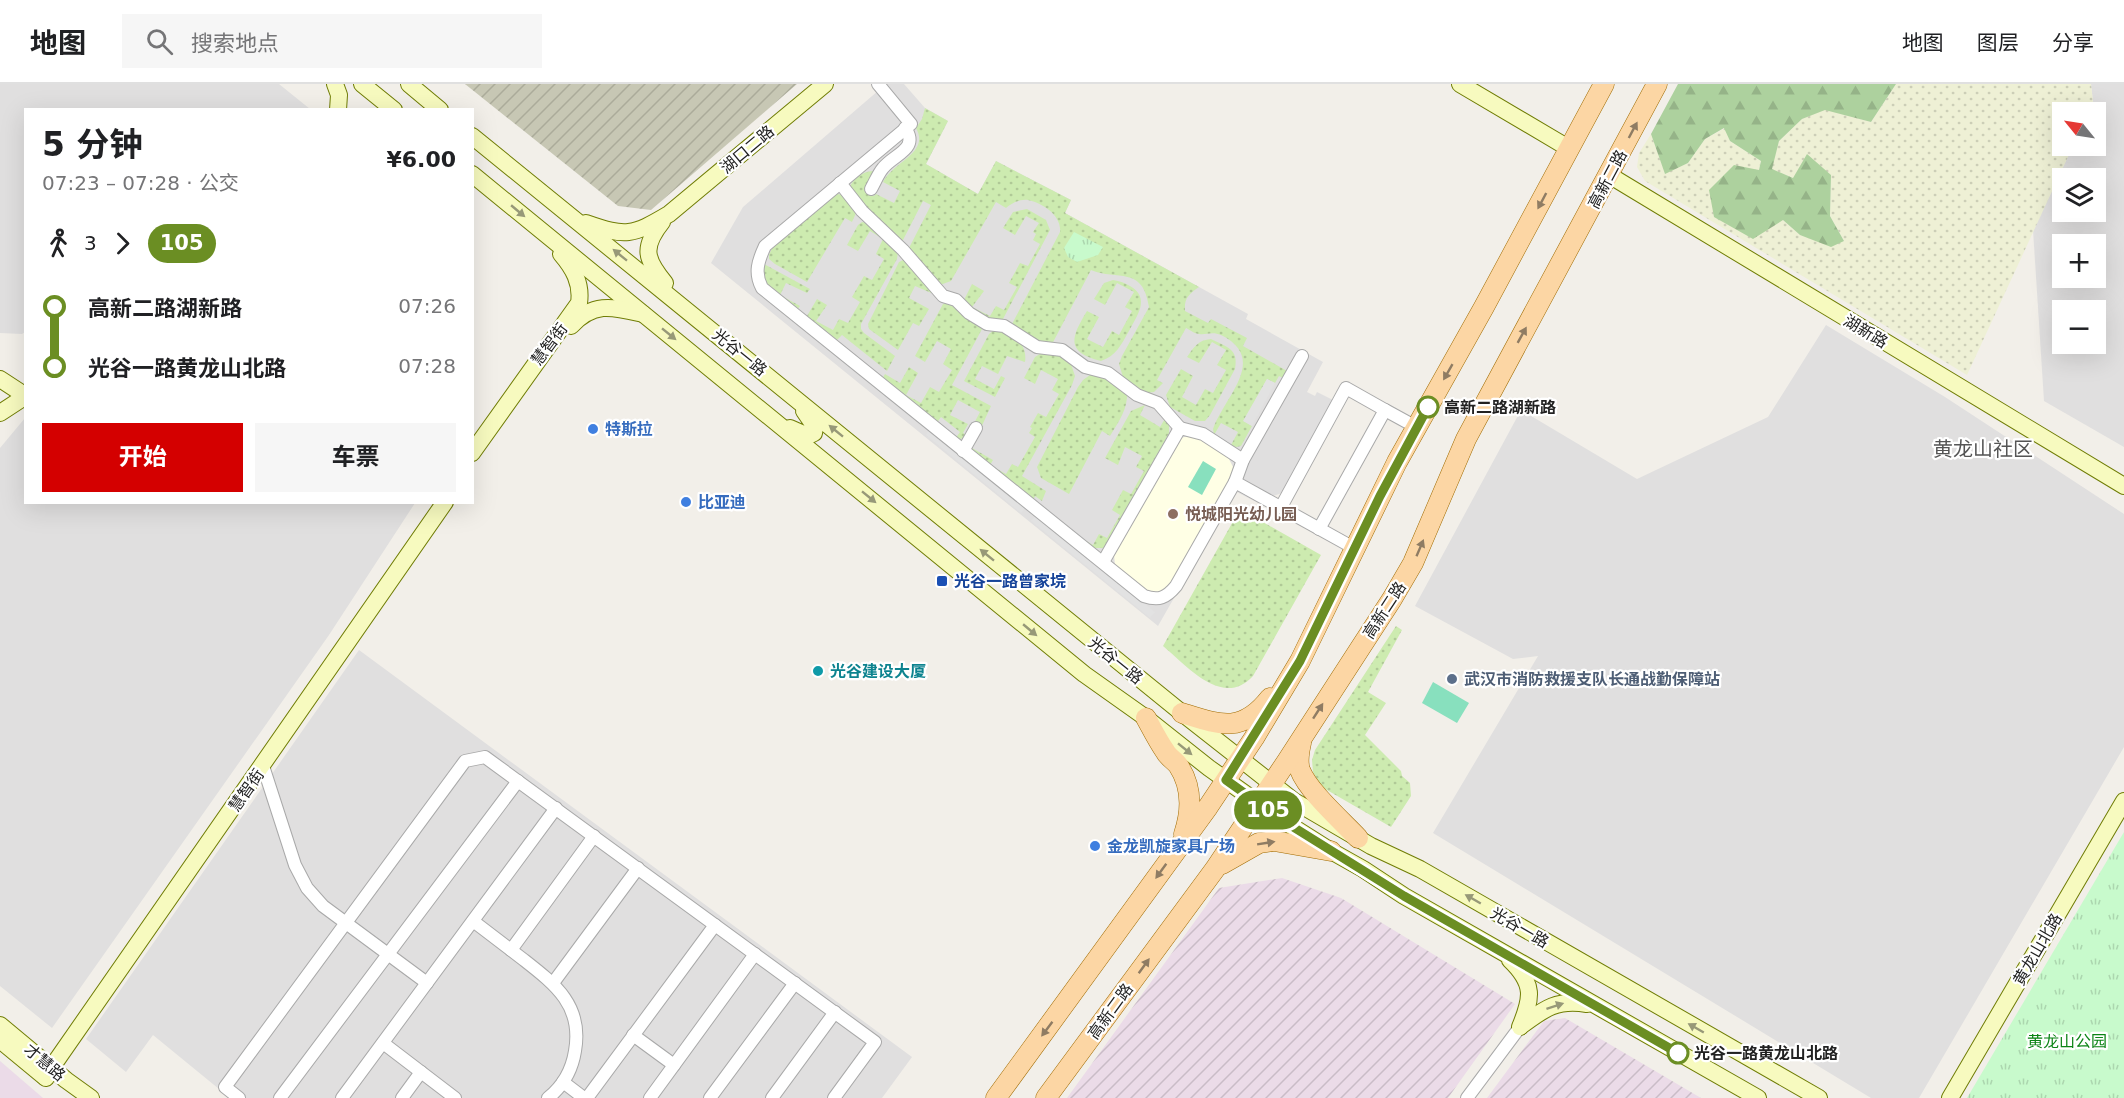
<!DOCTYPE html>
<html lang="zh">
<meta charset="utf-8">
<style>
:root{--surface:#fff;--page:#f6f6f6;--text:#202124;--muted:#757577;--line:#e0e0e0;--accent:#d40000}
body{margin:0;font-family:"DejaVu Sans","Noto Sans SC",sans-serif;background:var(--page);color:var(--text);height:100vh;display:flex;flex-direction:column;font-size:22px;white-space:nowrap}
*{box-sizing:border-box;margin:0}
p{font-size:20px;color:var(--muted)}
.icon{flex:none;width:33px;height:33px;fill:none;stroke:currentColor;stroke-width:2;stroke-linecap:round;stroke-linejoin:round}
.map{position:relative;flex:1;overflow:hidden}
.panel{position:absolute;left:24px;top:24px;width:450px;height:396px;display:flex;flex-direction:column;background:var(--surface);border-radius:0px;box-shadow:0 6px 24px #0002}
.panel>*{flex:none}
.badge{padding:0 12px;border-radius:20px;font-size:21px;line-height:39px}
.needle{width:39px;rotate:300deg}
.tools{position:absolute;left:2052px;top:18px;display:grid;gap:12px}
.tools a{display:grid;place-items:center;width:54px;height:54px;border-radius:0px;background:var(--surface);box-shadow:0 6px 24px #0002;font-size:30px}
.map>.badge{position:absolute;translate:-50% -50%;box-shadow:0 0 0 3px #fff}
.legs{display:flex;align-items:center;gap:9px;height:66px;padding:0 18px;font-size:20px}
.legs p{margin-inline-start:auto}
.overview{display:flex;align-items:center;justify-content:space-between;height:102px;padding:0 18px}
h1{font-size:33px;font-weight:700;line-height:45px}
.action{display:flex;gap:12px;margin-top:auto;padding:12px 18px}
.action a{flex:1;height:69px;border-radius:0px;background:var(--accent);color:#fff;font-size:24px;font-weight:700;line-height:69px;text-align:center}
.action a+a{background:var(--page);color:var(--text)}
ul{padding:0 18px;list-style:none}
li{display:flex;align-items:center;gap:21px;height:60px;font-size:22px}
li i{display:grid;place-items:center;width:9px;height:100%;margin:0 8px;background:currentColor}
li i::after{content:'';width:15px;height:15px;margin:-8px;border:4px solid;border-radius:50%;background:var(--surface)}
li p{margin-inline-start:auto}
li:first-child i{background:linear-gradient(#0000 50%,currentColor 0)}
li:last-child i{background:linear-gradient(currentColor 50%,#0000 0)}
header{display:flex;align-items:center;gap:36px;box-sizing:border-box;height:84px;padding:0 30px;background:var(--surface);border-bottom:2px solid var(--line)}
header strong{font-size:28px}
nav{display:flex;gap:33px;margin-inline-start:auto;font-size:21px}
.search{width:420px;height:54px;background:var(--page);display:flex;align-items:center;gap:15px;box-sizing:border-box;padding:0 21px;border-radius:0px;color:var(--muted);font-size:22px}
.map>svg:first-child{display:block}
.residential{fill:#e0dfdf;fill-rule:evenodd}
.industrial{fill:url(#industrial-furrows)}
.education{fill:#ffffe5}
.railway{fill:#ebdbe8}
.construction{fill:url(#construction-furrows)}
.farmland{fill:url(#farmland-dots)}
.grass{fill:url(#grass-dots)}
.forest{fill:url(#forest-firs)}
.park{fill:url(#park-tufts)}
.pitch{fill:#88e0be}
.parking{fill:#e2e2e2}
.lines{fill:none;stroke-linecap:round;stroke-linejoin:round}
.street-casing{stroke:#a9a9a9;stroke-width:14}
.secondary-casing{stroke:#707d05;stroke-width:18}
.primary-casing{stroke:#a06b00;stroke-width:21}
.street{stroke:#fff;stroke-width:12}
.secondary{stroke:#f7fabf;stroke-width:16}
.primary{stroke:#fcd6a4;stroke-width:20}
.oneway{fill:#8f7c63}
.oneway2{fill:#979978}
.line-1-casing{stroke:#fff;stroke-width:14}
.line-1{stroke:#6b8e23;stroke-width:9}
.stop-1-dot{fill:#fff;stroke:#6b8e23;stroke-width:3}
.shop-dot{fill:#3f7fe0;stroke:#fff;stroke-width:2}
.education-dot{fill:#8d6e63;stroke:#fff;stroke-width:2}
.transit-dot{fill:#1a4fb4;stroke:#fff;stroke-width:2}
.culture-dot{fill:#0f9aa8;stroke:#fff;stroke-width:2}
.service-dot{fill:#5c6f8a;stroke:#fff;stroke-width:2}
.labels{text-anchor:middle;stroke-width:4.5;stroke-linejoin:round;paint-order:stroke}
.street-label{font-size:16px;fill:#222;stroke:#fff}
.stop-label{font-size:16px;font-weight:bold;fill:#222;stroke:#fff;text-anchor:start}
.shop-label{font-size:16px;font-weight:bold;fill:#366cbe;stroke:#fff;text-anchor:start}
.education-label{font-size:16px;font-weight:bold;fill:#785e54;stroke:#fff;text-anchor:start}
.transit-label{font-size:16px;font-weight:bold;fill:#164399;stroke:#fff;text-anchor:start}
.culture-label{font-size:16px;font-weight:bold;fill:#0d838f;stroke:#fff;text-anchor:start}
.service-label{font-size:16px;font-weight:bold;fill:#4e5e75;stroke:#fff;text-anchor:start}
.park-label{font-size:16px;fill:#0c8416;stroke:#fff}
.quarter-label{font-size:20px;fill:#555;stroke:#fff}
</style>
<header>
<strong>地图</strong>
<div class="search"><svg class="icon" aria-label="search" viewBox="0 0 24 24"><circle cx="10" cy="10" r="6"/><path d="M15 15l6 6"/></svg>搜索地点</div>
<nav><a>地图</a><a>图层</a><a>分享</a></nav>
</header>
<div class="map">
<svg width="2124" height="1014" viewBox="0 0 2124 1014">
<defs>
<pattern id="industrial-furrows" width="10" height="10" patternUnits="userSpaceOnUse" patternTransform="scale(1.5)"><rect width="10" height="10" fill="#ebdbe8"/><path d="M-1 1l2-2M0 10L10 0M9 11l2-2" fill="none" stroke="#c9bcc7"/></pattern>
<pattern id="construction-furrows" width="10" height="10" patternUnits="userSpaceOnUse" patternTransform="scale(1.5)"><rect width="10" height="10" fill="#c7c7b4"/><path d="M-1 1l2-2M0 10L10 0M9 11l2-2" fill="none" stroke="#abab9a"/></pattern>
<pattern id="farmland-dots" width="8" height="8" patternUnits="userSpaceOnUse" patternTransform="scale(1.5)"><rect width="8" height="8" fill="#eef0d5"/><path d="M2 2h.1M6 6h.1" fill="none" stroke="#ccceb7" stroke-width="1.8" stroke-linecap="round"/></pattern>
<pattern id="grass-dots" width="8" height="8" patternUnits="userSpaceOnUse" patternTransform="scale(1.5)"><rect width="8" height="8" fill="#cdebb0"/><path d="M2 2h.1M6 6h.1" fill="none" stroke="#b0c997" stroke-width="1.8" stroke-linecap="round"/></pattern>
<pattern id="forest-firs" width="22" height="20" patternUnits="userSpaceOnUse" patternTransform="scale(1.5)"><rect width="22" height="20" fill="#add19e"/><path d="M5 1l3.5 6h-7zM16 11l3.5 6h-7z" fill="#95b388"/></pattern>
<pattern id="park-tufts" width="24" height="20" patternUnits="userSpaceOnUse" patternTransform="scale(1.5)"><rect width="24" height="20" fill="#c8facc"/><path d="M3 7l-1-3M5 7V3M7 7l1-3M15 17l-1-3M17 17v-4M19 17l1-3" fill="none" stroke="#acd6af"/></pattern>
</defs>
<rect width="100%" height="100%" fill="#f2efe9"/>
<g class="residential">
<polygon points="0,0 279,0 310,25 26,26 25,248 22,250 0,249"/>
<polygon points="886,0 904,0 925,24 948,37 926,80 978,110 996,77 1071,116 1065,129 1248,230 1246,235 1323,278 1307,308 1315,312 1317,308 1333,316 1282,409 1273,412 1265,408 1258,419 1235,407 1158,542 711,179 743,123"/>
<path d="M 2091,0 L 2124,0 L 2124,363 L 2044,317 L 2033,146 L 2073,62 L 2096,62 L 2096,28 L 2088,28 L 2093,18 ZM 2062,94 L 2096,94 L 2096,128 L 2062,128 ZM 2062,160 L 2096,160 L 2096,194 L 2062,194 ZM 2062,226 L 2096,226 L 2096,260 L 2062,260 Z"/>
<polygon points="1826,241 1945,313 2124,430 2124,663 1919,1014 1871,1014 1433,749 1538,572 1513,575 1415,522 1521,326 1637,395 1768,333"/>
<polygon points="25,334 26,418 415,419 329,551 52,944 0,902 0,364"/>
<polygon points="359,566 912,973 882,1014 230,1014 153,951 126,988 86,955"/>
</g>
<g class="industrial">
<polygon points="1282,794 1341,814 1515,920 1448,1014 1067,1014 1219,804"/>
<polygon points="1565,934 1701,1014 1487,1014 1544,937"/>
</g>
<polygon class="education" points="1188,352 1197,354 1223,369 1229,375 1233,383 1230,396 1168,506 1152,511 1120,487 1115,481 1114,471 1181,354"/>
<polygon class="railway" points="0,977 43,1014 0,1014"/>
<polygon class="construction" points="465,0 797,0 651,126 618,122"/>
<polygon class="farmland" points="1896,0 2091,0 2093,18 2088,28 2062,28 2062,62 2073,62 1967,291 1645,97 1637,83 1639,69 1651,50 1665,89 1688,79 1705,55 1725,44 1730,57 1761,77 1759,86 1783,136 1800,151 1844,157 1830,132 1831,91 1793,94 1771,85 1779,57 1802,35 1825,25 1871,38"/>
<g class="grass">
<path d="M 925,24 L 948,37 L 926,80 L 978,110 L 996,77 L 1071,116 L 1065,129 L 1199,203 C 1189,210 1184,214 1185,227 L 1208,239 L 1211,235 L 1247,254 L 1243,262 L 1287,287 L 1283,294 L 1279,292 L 1275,299 L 1267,295 L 1244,337 L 1252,342 L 1241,362 L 1236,363 L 1231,361 L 1238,348 L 1221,339 L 1214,351 L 1213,345 C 1225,312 1269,275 1221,251 C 1212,247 1207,251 1199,250 C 1195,250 1190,246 1186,244 L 1157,296 L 1163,299 L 1154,308 L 1146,309 L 1123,293 L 1119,280 L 1122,272 L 1149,223 C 1143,181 1117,197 1091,186 L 1051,262 L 1039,260 L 1011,242 L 1060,148 C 1062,132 1043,119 1028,116 C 1020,115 1012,119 1006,124 L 996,118 L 951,197 L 940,201 L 909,164 L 931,121 L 923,117 L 903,156 L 897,157 L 849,104 C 853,95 864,86 874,87 L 864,106 L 874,112 L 876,110 L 894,119 L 900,107 L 883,98 C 894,77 930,69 916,44 L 922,35 Z"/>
<polygon points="837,110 844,111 856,129 852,138 845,134 807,198 775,180 769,175 769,171 772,164"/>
<polygon points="1027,125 1046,136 1050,146 1003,235 993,237 971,226 964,216 972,200 984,207 972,223 990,232 996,222 1004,226 1017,203 1009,199 1020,179 1028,182 1040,160 1033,156 1036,150 1033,148 1039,139 1026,132 1015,151 1003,144 1013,128"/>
<polygon points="862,138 867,139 898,167 897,175 861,240 861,245 864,249 895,272 887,287 842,251 837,256 807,232 817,215 827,221 816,237 833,246 839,235 848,239 860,218 852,213 864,192 872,196 884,175 876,170 883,155 870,147 858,167 847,161 858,141"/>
<polygon points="905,175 936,211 915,202 909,214 929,225 919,242 913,239 898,266 869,245 868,240 899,178"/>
<polygon points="764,180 810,205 807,209 786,199 780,211 800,222 797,226 764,202 761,181"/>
<path d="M 1113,196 C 1120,197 1125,199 1130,202 C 1151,214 1137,232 1129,247 C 1121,261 1116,272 1101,277 C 1064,268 1072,252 1087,227 L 1099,233 L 1087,255 L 1103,263 L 1112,247 L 1119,251 L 1132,227 L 1125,223 L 1134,208 L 1117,199 L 1105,221 L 1094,215 L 1104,199 Z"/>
<path d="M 946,219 C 955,222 958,228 965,234 C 971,238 977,240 982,245 L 952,301 L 991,322 L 980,346 L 972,343 L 980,328 L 958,316 L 950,331 L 968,340 L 963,349 L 967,351 L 959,356 L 955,355 L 960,348 L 941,333 L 936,340 L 881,297 L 885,290 L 900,299 L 909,283 L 918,289 L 906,311 L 921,319 L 930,303 L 939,308 L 952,286 L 943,280 L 951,265 L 937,257 L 925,278 L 915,272 L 943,220 Z"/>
<path d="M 994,246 C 1011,247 1028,259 1025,278 L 1007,272 L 998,290 L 982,282 L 975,295 L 994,305 L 1001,292 L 1005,294 L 995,313 L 964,297 L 989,250 Z"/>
<path d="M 1211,255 C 1227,263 1239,265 1235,285 L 1210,331 L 1205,337 L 1195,337 L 1170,323 L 1166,311 L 1181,285 L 1193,292 L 1182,313 L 1196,321 L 1205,305 L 1213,309 L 1226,286 L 1217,281 L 1226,266 L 1212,258 L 1199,279 L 1187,273 C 1194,263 1198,256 1211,255 Z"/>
<polygon points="1043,268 1057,270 1070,277 1075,292 1072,301 1022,392 1046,407 1042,417 1035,412 1033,417 970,368 972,364 993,376 990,381 1006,390 1012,380 1018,383 1035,353 1029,349 1032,344 1030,343 1038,329 1046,333 1059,310 1052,306 1058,295 1041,286 1035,300 1024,294 1035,273"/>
<path d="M 1090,291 L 1102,291 L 1127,308 C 1128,325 1119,337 1110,352 L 1102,347 L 1069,410 L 1041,394 L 1037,383 L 1078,303 L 1083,296 Z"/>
<polygon points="1145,321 1140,331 1160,343 1166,333 1169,339 1169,349 1111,458 1103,464 1091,464 1076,451 1093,461 1099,450 1107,454 1120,431 1112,426 1123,406 1131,410 1144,387 1136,383 1142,372 1125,363 1118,381 1105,374 1131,327"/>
<path d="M 1240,425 L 1321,471 L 1253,592 C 1223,625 1187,582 1163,562 Z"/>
<polygon points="1396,542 1402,546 1368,608 1386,619 1365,651 1401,687 1402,692 1410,699 1411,712 1391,743 1320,702 1313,688 1312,676 1315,666"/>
</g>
<polygon class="forest" points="1678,0 1896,0 1871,38 1825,26 1802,35 1779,57 1772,85 1793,94 1807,70 1831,91 1830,132 1844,157 1831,163 1800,151 1783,136 1753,155 1714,133 1709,106 1734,81 1759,86 1761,77 1730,57 1724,44 1705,55 1688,79 1665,90 1651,50"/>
<g class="park">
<polygon points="1074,148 1103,163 1098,171 1077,178 1068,173 1064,164"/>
<polygon points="2124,748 2124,1014 1967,1014"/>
</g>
<g class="pitch">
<polygon points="1203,377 1216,385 1202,411 1188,403"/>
<polygon points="1433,598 1469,619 1457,639 1422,619"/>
</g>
<g class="parking">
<polygon points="1267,295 1275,299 1252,342 1243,337"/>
<polygon points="930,345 1026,423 1021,429 926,351"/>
<polygon points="1036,431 1155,528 1150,534 1031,437"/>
</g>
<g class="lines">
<g class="street-casing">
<g id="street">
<path d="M 878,0 L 911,40 L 765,162 C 758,177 754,189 762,204 L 1144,512 C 1159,517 1166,514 1176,502 L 1235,398 L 1354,464"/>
<polyline points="840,99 862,127 903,166 943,212 956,216 969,229 987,240 1004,242 1037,263 1062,266 1085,283 1108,289 1137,311 1158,319 1180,344"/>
<path d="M 871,105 C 875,98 878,90 883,84 C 894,70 920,65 905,44"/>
<polyline points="1385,326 1416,343"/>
<polyline points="963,367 976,344"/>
<polyline points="1235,398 1243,376 1302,272"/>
<polyline points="1281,423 1346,304 1385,326 1319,445"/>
<polyline points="1103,478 1180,344 1203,350 1243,376"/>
<polyline points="263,682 295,781 307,804 323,822 427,899"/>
<path d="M 473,837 C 490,850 507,863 524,876 C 556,901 583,922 575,967 C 572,986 563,1002 548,1014"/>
<polyline points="511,866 594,752"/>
<polyline points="553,899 638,784"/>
<polyline points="633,951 674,981"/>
<polyline points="383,959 455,1014"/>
<polyline points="563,998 584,1014"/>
<polyline points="239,1014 225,1003 465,677 485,673 875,958 834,1014"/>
<polyline points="280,1014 518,697"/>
<polyline points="342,1014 556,724"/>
<polyline points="402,1014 421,988"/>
<polyline points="587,1014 715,841"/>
<polyline points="650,1014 755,870"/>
<polyline points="710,1014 795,899"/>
<polyline points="772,1014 835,928"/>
<polyline points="1467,1014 1520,943"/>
</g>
</g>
<g class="secondary-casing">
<g id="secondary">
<polyline points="335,0 339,11 338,26"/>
<polyline points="362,0 394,26"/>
<polyline points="409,0 440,26"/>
<polyline points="1460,0 1570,65"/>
<polyline points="472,52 1182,629 1294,717 1371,762 1420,785 1819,1014"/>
<polyline points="472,90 1084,590 1146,634 1209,684 1282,736 1331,767 1363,785 1404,812 1758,1014"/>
<polyline points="1609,91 2124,402"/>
<path d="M 662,138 C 642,163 645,175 665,199"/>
<path d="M 586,139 C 626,153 632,152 669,130 L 825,0"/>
<path d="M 571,242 C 594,217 613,223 643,230"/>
<polyline points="0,295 26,312"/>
<polyline points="0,329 26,312"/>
<polyline points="790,344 808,352 814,349 815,343 804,327"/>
<path d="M 472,369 L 579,219 C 582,199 573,184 561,170"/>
<path d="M 1510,876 C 1535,900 1532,914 1520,943"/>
<polyline points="0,941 66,996 91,1014"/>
<path d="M 1521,942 C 1544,925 1556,915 1587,920"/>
<polyline points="0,956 46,994"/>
<polyline points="45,993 445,418"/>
<polyline points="1950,1014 2124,717"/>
</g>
</g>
<g class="primary-casing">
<g id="primary">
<path d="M 1182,629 C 1220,641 1242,650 1270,614"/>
<path d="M 1146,634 C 1152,645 1158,657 1165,667 C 1168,673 1174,676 1178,681 C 1192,702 1192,726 1184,750"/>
<path d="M 1301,659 C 1299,668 1297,677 1300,686 C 1308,707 1342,737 1358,754"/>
<polyline points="1222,780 1259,759 1274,757 1331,767"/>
<polyline points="996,1014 1208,723 1254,654 1300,577 1397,378 1484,223 1604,0"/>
<polyline points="1046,1014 1215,785 1287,677 1392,515 1413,479 1466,355 1657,0"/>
</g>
</g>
<use href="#street" class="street"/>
<use href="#secondary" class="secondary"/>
<use href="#primary" class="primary"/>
</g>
<defs><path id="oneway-solid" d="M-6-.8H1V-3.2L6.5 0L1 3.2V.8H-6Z" transform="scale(1.5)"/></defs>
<g class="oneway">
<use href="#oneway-solid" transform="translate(1633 46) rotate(-62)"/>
<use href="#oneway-solid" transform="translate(1542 117) rotate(118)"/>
<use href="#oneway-solid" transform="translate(1522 251) rotate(-61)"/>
<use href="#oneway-solid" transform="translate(1448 288) rotate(120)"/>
<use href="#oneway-solid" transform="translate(1420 464) rotate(-67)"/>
<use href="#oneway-solid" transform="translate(1318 627) rotate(-57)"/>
<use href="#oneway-solid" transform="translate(1266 759) rotate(-9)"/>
<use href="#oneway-solid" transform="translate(1161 787) rotate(126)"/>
<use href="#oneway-solid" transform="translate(1144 882) rotate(-54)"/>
<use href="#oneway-solid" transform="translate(1047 945) rotate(127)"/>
</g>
<g class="oneway2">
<use href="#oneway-solid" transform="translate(518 127) rotate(40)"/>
<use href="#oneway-solid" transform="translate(620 171) rotate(-141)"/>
<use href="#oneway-solid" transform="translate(669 250) rotate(39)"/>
<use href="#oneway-solid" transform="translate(836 347) rotate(-141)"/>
<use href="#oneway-solid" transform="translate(869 413) rotate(39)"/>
<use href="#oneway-solid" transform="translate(987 471) rotate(-141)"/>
<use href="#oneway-solid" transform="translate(1030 546) rotate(40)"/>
<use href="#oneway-solid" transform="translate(1185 665) rotate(39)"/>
<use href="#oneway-solid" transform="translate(1473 815) rotate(-150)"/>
<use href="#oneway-solid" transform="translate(1555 922) rotate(-18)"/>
<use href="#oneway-solid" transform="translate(1696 944) rotate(-150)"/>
</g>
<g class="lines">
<g class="line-1-casing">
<polyline id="line-1" points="1428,323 1380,412 1300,577 1226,696 1282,736 1404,812 1678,969"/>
</g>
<use href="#line-1" class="line-1"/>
</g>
<g class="stop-1-dot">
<circle cx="1428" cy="323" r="10"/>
<circle cx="1678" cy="969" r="10"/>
</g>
<g class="shop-dot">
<circle cx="593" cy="345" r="6"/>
<circle cx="686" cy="418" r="6"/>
<circle cx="1095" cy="762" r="6"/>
</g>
<circle class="education-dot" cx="1173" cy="430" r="6"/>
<rect class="transit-dot" x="936" y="491" width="12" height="12" rx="3"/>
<circle class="culture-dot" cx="818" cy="587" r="6"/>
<circle class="service-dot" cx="1452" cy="595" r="6"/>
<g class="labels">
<g class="street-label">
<text transform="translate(747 65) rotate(-40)" y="6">湖口二路</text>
<text transform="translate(1607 95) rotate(-62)" y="6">高新二路</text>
<text transform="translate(1866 247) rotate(31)" y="6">湖新路</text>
<text transform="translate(549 260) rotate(-53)" y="6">慧智街</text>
<text transform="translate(740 268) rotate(39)" y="6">光谷一路</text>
<text transform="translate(1384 526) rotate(-57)" y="6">高新二路</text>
<text transform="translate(1116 576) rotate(39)" y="6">光谷一路</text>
<text transform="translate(246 706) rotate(-55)" y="6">慧智街</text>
<text transform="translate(1520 843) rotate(30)" y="6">光谷一路</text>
<text transform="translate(2037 865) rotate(-60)" y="6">黄龙山北路</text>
<text transform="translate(1110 927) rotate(-54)" y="6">高新二路</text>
<text transform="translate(45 978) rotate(40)" y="6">才慧路</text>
</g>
<g class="stop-label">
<text x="1444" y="329">高新二路湖新路</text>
<text x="1694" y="975">光谷一路黄龙山北路</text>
</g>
<g class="shop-label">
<text x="605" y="351">特斯拉</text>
<text x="698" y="424">比亚迪</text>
<text x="1107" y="768">金龙凯旋家具广场</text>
</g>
<g class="education-label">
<text x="1185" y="436">悦城阳光幼儿园</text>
</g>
<g class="transit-label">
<text x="954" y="503">光谷一路曾家垸</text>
</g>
<g class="culture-label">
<text x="830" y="593">光谷建设大厦</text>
</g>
<g class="service-label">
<text x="1464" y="601">武汉市消防救援支队长通战勤保障站</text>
</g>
<g class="park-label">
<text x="2067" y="963">黄龙山公园</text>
</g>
<g class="quarter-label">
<text x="1983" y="372">黄龙山社区</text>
</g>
</g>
</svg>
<div class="tools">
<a><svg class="needle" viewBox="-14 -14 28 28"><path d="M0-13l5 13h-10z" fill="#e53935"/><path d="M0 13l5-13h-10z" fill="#757577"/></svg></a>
<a><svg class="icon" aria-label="layers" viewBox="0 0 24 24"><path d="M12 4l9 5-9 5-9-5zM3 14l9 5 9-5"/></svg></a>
<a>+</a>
<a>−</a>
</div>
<b class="badge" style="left:1268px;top:726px;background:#6b8e23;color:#fff">105</b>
<section class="panel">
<div class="overview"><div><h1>5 分钟</h1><p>07:23 – 07:28 · 公交</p></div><b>¥6.00</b></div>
<div class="legs"><svg class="icon" aria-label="walk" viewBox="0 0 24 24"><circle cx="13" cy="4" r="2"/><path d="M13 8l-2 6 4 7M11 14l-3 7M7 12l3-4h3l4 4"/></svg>3<svg class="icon" aria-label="forward" viewBox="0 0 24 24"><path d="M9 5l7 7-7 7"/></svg><b class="badge" style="background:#6b8e23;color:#fff">105</b></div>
<ul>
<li><i style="color:#6b8e23"></i><b>高新二路湖新路</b><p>07:26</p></li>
<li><i style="color:#6b8e23"></i><b>光谷一路黄龙山北路</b><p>07:28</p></li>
</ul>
<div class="action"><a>开始</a><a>车票</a></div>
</section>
</div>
